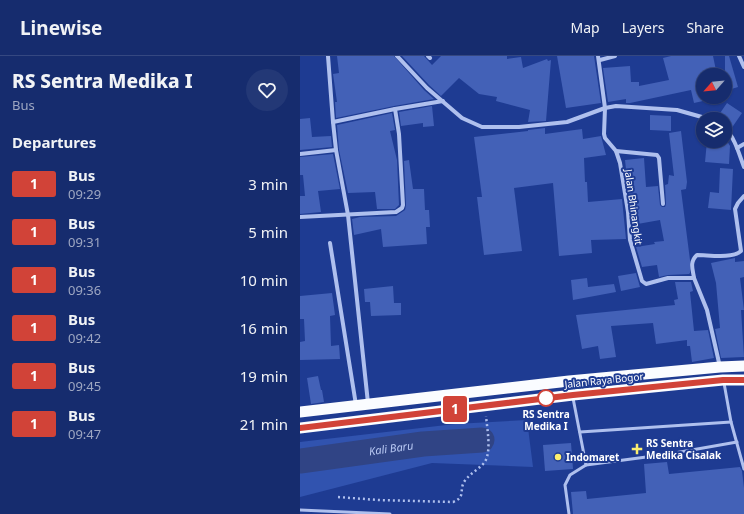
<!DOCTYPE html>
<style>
:root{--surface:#162c6e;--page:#233876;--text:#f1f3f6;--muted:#9ea7c2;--line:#354881}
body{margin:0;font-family:"Noto Sans",sans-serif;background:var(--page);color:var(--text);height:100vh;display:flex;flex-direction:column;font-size:15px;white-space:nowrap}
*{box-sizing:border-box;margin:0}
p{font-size:13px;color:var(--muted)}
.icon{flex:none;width:22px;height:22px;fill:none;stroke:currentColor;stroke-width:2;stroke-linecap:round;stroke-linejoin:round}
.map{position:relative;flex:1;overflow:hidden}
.sheet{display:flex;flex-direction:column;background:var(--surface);width:300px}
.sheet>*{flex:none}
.badge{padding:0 8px;border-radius:3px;font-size:14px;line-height:26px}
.needle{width:26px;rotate:243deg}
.buttons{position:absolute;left:396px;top:12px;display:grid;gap:8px}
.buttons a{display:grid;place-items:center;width:36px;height:36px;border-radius:50%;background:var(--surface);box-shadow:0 1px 3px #0004,0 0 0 1px var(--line);font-size:20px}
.map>.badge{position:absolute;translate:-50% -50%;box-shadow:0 0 0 2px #fff}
h2{padding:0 12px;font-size:15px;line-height:36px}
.round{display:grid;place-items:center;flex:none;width:42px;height:42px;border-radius:21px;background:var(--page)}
.head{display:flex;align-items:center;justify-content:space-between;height:68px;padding:0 12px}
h1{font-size:19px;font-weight:800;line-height:30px}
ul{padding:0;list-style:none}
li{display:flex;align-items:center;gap:12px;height:48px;padding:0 12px}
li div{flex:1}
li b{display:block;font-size:15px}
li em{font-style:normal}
li .badge{min-width:44px;font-weight:700;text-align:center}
header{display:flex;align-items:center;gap:24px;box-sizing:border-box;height:56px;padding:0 20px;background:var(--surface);border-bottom:1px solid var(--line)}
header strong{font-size:19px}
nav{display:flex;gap:22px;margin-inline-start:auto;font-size:14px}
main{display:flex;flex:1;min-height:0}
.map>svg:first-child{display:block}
.green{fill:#3153af}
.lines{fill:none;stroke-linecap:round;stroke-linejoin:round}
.river{stroke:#304485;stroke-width:25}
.building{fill:#4361b7}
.path{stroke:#afc0ee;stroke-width:2.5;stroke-dasharray:2 3;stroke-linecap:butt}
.service{stroke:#afc0ee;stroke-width:3}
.minor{stroke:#afc0ee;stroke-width:4}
.trunk{stroke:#fafcff;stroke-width:11}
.line-casing{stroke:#fff;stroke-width:9}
.line{stroke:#d14338;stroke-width:6}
.stop-dot{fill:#fff;stroke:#d14338;stroke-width:2}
.poi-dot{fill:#fcee6f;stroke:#1e3b92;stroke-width:1.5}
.labels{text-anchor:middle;stroke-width:4;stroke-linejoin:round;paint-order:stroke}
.street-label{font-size:10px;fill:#fff;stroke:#1e3b92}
.stop-label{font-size:10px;font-weight:bold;fill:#fff;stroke:#1e3b92}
.poi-label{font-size:10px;font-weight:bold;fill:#fff;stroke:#1e3b92;text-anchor:start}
.water-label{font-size:11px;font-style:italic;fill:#bbcbf5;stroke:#1e3b92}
</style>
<header>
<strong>Linewise</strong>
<nav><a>Map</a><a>Layers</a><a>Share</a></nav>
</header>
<main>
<section class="sheet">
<div class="head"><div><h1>RS Sentra Medika I</h1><p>Bus</p></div><a class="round"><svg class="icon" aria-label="heart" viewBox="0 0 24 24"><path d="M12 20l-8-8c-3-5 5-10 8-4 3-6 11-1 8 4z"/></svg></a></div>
<h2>Departures</h2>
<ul>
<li><span class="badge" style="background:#d14338;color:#fff">1</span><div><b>Bus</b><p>09:29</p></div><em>3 min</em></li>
<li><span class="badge" style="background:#d14338;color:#fff">1</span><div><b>Bus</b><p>09:31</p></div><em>5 min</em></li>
<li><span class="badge" style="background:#d14338;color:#fff">1</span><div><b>Bus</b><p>09:36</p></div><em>10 min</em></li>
<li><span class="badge" style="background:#d14338;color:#fff">1</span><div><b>Bus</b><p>09:42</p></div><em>16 min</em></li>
<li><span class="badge" style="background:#d14338;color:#fff">1</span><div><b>Bus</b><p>09:45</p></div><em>19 min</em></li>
<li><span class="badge" style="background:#d14338;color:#fff">1</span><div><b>Bus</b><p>09:47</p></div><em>21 min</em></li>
</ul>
</section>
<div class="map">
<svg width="444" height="458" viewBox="0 0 444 458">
<rect width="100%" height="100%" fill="#1e3b92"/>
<polygon class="green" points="227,364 233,411 132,407 0,441 0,386 155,368"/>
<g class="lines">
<path class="river" id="s1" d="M 0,405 L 123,388 L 182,384"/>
</g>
<g class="building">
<polygon points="37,0 94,0 124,34 134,43 94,50 36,62 35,46 37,46 33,18 39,17"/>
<polygon points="102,0 124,0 132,9 141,0 207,0 207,3 221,1 223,12 247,3 248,5 251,4 246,65 228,66 230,54 196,45 197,41 179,38 159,22 141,40 129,29"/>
<polygon points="257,0 294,0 301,47 266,52"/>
<polygon points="371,0 413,0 417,19 403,19 403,45 394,47 391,34 330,47 326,47 326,43 308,46 303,12 330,10 331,26 339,26 339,30 369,24 363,2"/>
<polygon points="425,0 429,0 438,31 425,35"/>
<polygon points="427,47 442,57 431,73 425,69 425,63 416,63"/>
<polygon points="132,50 134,70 123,71 123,67 101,70 99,56"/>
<polygon points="92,57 95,74 90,75 97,104 99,149 95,153 77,153 75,136 48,137 39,94 37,69"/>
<polygon points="350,59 371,60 371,75 350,74"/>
<polygon points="10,62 12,81 31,80 32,91 0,94 0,63"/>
<polygon points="245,72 245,78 282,73 283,83 301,80 306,99 284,102 285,126 287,126 288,146 322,143 326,183 291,184 292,197 259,200 253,127 214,132 222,195 184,199 177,141 182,141 174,81 228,75 228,74"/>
<polygon points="381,75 387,126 386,133 381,134 390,204 390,217 389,218 368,219 359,221 357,209 342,211 336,191 355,188 354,186 364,185 360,164 332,169 325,104 344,102 346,131 358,130 360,149 362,151 365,151 366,148 365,129 368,128 369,119 374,120 369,77"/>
<polygon points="407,85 427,85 430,90 429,108 405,106"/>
<polygon points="33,98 40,133 18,135 21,156 0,158 0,140 5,140 3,119 0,119 0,101"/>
<polygon points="109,104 113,133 124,133 125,154 129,154 130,171 126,171 127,188 83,191 81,173 54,179 52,163 60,161 96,160 105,154 106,149 104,105"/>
<polygon points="420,112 433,113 431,154 408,152 410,136 419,137"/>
<polygon points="435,202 435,206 444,205 444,221 440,222 444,254 441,254 444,301 421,302 415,273 420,272 416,227 411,207"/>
<polygon points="336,217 340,231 321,235 318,220"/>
<polygon points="287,222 288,231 314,228 316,236 273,244 271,224"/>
<polygon points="375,226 391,226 393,235 390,236 394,275 408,274 414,302 392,306 390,290 387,290 387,284 356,288 353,267 311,270 316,301 300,303 298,290 282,293 276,259 375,249 374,244 378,243"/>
<polygon points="93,230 94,247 101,247 101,259 71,260 70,246 65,246 64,233"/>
<polygon points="32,237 35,259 30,260 31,290 39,289 40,303 0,304 0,286 5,285 4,263 0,263 0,240"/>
<polygon points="18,320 21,334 22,334 24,346 11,348 7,322"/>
<polygon points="271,387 273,413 245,415 243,389"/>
<polygon points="367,406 369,418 440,411 442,415 444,432 444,458 273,458 271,436 286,435 287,443 346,437 344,408"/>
</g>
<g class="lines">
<path class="path" d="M 38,441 L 78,444 L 153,446 C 166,441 159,435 164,426 C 170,417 178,414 184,407 C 192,397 187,372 186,360"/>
<g class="service">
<polyline points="424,327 431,366 444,413"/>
<polyline points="273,342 286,409"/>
<polyline points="280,376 431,366"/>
<polyline points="0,454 90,458"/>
<polyline points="269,458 265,429 270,419 286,409 369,398 437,386"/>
</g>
<g class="minor">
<polyline points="28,0 33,66 36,94 48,159 68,347"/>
<polyline points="97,0 127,32 162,62 182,71 219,71 267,66 305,52 316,50 377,54 409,63"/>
<polyline points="128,0 130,2"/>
<polyline points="298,0 305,52 304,78 305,82 316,95 320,107 328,156 330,184 342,225 346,228 368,222 394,222 407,254 420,311"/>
<polyline points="439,0 444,11"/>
<polyline points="300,4 315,0"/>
<polyline points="33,66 95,53 143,45"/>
<path d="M 425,72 C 435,82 439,98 444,111"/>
<polyline points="437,92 444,88"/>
<polyline points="316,95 357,99 359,102 363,148"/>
<polyline points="0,98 36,94"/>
<polyline points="0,161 96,156 102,152 103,149 99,78 95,53"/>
<polyline points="30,187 56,349"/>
<path d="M 394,222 C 393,214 389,206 397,199 C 409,199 432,203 441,195 L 435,153 L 438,147 L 444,140"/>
</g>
<g class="trunk">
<polyline points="0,356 269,325 420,311 444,310"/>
<polyline points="0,372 273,339 423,324 444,324"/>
</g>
</g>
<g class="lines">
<g class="line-casing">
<polyline id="line" points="0,372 273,339 423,324 444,324"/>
</g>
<use href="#line" class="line"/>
</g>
<circle class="stop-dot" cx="246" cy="342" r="8"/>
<g class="poi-dot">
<path d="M335 387h4v4h4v4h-4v4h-4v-4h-4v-4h4z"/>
<circle cx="258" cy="401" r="4"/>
</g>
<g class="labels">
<g class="street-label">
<text transform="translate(334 151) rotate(82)" y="4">Jalan Bhinangkit</text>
<text transform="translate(304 324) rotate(-6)" y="4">Jalan Raya Bogor</text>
</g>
<g class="stop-label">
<text x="246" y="362">RS Sentra<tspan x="246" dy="12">Medika I</tspan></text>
</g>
<g class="poi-label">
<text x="346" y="391">RS Sentra<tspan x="346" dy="12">Medika Cisalak</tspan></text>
<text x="266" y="405">Indomaret</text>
</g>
<g class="water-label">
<text dy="4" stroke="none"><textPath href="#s1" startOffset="92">Kali Baru</textPath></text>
</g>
</g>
</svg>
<div class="buttons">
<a><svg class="needle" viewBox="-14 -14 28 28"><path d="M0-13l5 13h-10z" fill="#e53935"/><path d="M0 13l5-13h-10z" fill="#9ea7c2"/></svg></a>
<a><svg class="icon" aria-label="layers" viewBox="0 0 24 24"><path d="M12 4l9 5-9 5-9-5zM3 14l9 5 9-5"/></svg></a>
</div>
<b class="badge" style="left:155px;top:353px;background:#d14338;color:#fff">1</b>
</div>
</main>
